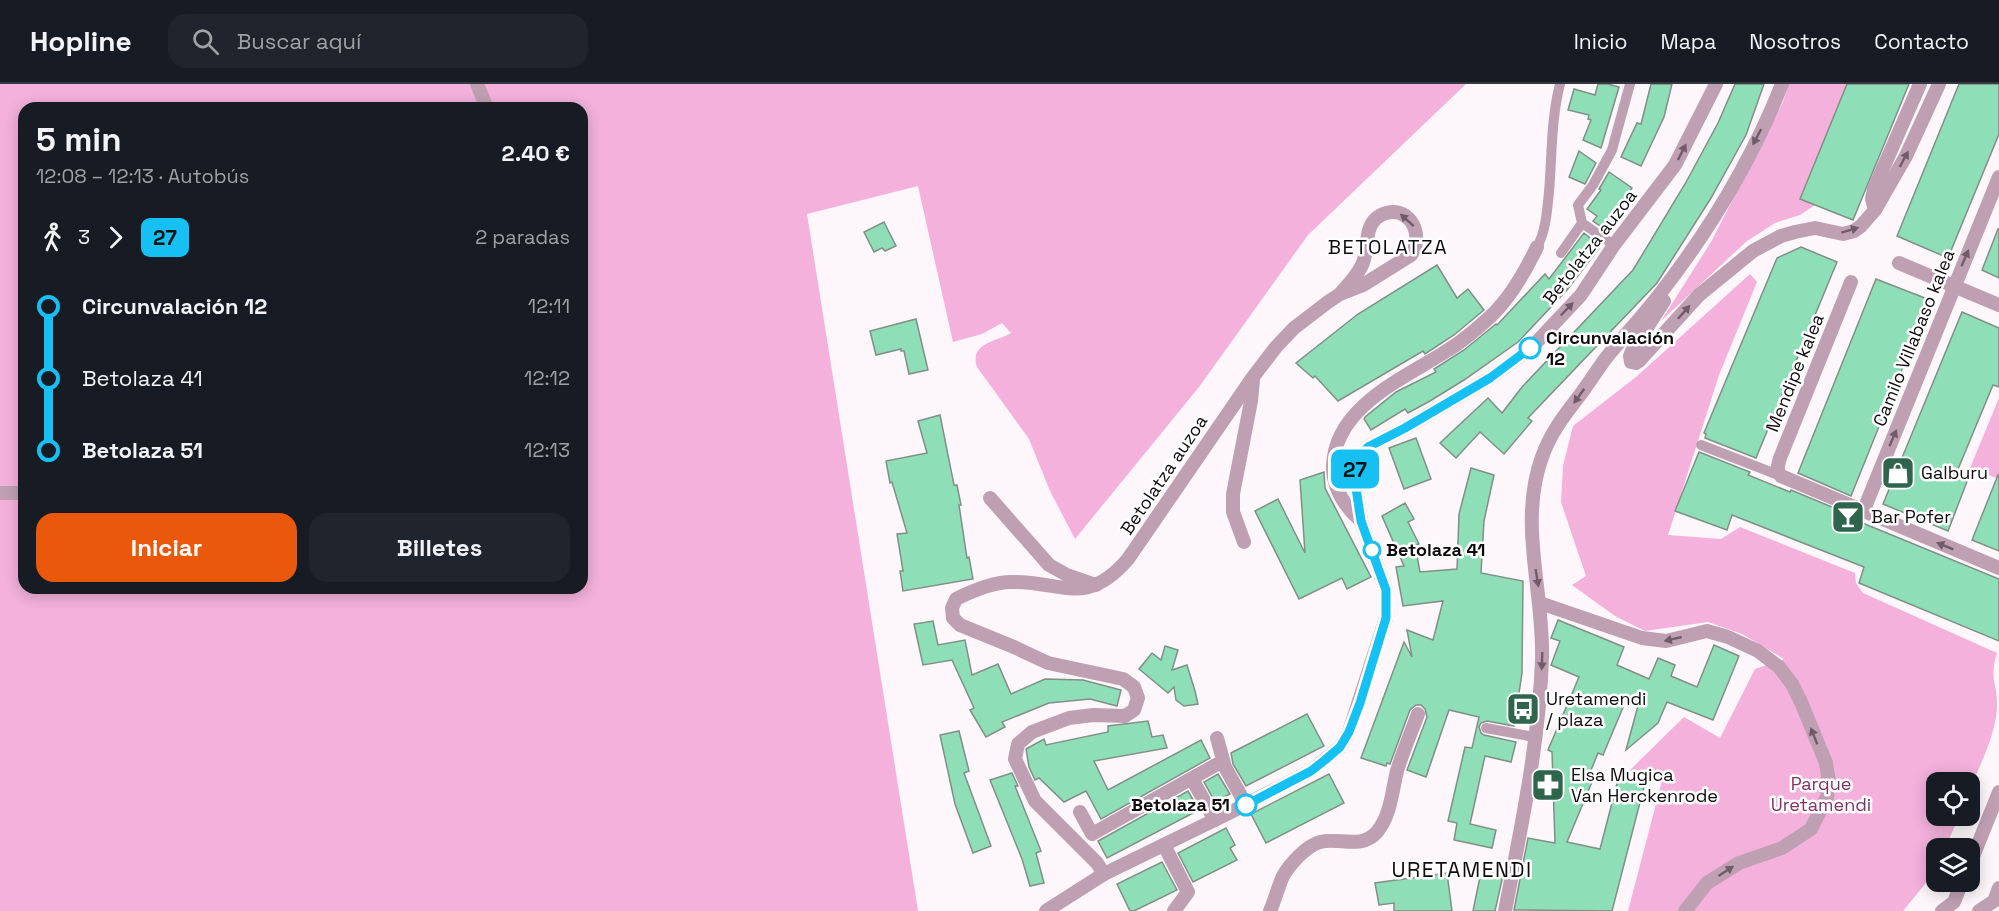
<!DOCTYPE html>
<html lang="es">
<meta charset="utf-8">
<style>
:root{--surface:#171b24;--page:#20242c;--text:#f1f3f6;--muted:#9ea1a6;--line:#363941;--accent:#ea580c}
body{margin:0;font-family:"Space Grotesk",sans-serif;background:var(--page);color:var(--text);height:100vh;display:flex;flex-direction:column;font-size:22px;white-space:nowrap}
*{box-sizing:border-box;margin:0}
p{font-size:20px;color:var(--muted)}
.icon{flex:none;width:33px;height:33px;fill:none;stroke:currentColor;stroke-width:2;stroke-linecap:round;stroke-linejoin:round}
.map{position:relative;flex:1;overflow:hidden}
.details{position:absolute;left:18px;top:18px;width:570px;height:492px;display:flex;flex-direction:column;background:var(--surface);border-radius:18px;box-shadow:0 3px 15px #0003}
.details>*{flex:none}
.badge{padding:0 12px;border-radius:9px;font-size:21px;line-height:39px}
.fabs{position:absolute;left:1926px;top:688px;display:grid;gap:12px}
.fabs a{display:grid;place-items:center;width:54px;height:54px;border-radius:12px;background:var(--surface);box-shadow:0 3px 15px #0003;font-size:30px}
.map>.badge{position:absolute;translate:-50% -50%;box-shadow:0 0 0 3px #fff}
.legs{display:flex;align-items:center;gap:9px;height:66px;padding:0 18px;font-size:20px}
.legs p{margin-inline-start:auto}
.overview{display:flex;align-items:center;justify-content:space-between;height:102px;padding:0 18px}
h1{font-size:33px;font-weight:700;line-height:45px}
.button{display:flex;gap:12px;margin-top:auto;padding:12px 18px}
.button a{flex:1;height:69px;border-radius:18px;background:var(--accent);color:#fff;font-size:24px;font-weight:700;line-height:69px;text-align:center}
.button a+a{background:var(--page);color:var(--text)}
ul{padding:0 18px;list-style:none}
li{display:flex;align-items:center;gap:21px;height:72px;font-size:22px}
li i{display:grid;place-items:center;width:9px;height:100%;margin:0 8px;background:currentColor}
li i::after{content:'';width:15px;height:15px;margin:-8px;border:4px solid;border-radius:50%;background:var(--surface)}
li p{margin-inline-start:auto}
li:first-child i{background:linear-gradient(#0000 50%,currentColor 0)}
li:last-child i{background:linear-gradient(currentColor 50%,#0000 0)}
header{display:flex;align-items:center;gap:36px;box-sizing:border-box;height:84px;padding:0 30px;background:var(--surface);border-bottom:2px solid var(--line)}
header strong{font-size:28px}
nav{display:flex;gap:33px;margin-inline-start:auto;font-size:21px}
.search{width:420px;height:54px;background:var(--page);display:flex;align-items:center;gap:15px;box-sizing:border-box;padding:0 21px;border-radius:18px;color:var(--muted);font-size:22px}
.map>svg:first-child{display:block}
.green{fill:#f3b1db;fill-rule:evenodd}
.building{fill:#8edfb7;stroke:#818f87;stroke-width:1.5}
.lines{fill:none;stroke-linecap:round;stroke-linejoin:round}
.pedestrian{stroke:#bfa0b3;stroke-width:10}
.minor{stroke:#bfa0b3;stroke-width:14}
.oneway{fill:#705c68}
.line-1-casing{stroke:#fff;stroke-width:14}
.line-1{stroke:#16c0f3;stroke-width:9}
.stop-1-dot{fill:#fff;stroke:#16c0f3;stroke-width:3}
.labels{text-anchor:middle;stroke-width:5;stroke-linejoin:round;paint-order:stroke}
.street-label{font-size:18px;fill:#0f0a0d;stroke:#fff}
.stop-label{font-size:18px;font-weight:bold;fill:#0f0a0d;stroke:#fff;text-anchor:start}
.poi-label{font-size:18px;fill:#0f0a0d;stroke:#fff;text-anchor:start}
.park-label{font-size:18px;fill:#803168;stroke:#fff}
.neighbourhood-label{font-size:20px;letter-spacing:1.5px;fill:#0f0a0d;stroke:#fff}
.quarter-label{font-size:21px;letter-spacing:1.5px;fill:#0f0a0d;stroke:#fff}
</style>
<header>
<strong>Hopline</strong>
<div class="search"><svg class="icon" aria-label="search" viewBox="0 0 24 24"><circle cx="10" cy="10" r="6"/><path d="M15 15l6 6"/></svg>Buscar aquí</div>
<nav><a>Inicio</a><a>Mapa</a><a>Nosotros</a><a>Contacto</a></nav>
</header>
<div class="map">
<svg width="1999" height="827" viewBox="0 0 1999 827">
<rect width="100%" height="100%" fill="#fdf7fb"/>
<g class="green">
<path d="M 0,0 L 1466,0 L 1308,151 L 1199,303 L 1075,455 L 1050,407 L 1029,355 L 977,283 C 969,259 996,258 1011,249 L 1002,239 L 982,250 L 953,258 L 918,102 L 807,130 L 918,827 L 0,827 ZM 24,24 L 582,24 L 582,504 L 24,504 Z"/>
<polygon points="1789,0 1847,0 1815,121 1800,131 1775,139 1747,157 1661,237 1711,158 1783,18"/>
<path d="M 1750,190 L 1757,198 L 1719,291 L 1668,451 L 1721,455 L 1740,443 L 1855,489 L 1856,499 L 1863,509 L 1997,569 C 1989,594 1997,598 1997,620 C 1997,649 1980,680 1970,706 L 1970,699 L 1936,699 L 1936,732 L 1959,732 L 1945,765 L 1936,765 L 1935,788 L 1903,827 L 1628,827 L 1662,697 L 1628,688 L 1684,633 L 1720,654 L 1755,585 L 1784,575 L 1742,550 L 1708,538 L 1645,547 L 1615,532 L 1572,501 L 1586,492 L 1561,418 L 1563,382 L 1573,342 L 1636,293 Z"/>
<polygon points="1999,314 1999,395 1970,384"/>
</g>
<g class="building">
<polygon points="1598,0 1608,0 1619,3 1601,64 1583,56 1591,36 1588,35 1589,31 1568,26 1574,5 1595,11"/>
<polygon points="1651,0 1672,0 1664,33 1641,82 1621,73 1637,39 1641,40"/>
<polygon points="1735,0 1764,0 1746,51 1711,114 1657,199 1528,334 1532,337 1504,370 1480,348 1456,374 1440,359 1488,314 1502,329 1522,303 1633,186 1685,100 1718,39"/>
<polygon points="1847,0 1909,0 1853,136 1800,115"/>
<polygon points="1959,0 1999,0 1999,50 1948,174 1897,152"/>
<polygon points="1579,67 1596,79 1585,100 1569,93"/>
<polygon points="1609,88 1632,104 1603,144 1593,137 1597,132 1587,125 1601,106 1599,105"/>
<polygon points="884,138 896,162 885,167 882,164 874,168 864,148"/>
<polygon points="1998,145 1999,145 1999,194 1982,186"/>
<polygon points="1584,149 1594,157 1593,158 1600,163 1567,206 1518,258 1464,296 1430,317 1408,329 1405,325 1371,346 1364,335 1365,333 1396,308 1436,288 1434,285 1464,266 1496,240 1497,241 1545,190 1549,195"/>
<polygon points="1801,163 1837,178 1756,374 1705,354 1706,350 1704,349 1777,174"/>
<polygon points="1437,181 1457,214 1468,205 1484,226 1454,251 1425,270 1423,267 1338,317 1315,292 1313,294 1296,279 1358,230"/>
<polygon points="1876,195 1930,216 1851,412 1798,389"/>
<polygon points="1962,228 1999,244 1999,303 1993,301 1956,390 1968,395 1948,447 1883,420"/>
<polygon points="916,235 928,286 909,290 904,267 901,267 901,265 876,271 870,247"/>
<polygon points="940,331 954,401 957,401 961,421 959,421 967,474 969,473 973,495 903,507 900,487 903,487 897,450 907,449 892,398 890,399 886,377 927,369 918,337"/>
<polygon points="1416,354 1431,395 1404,405 1389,364"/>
<polygon points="1699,368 1750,388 1748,391 1790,408 1791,406 1844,428 1843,431 1999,495 1999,557 1859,499 1864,483 1732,431 1727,446 1675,427"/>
<polygon points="1471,384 1494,391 1484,437 1481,489 1523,497 1522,589 1514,642 1487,637 1481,639 1479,643 1481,649 1484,651 1516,658 1511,678 1485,672 1470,740 1496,746 1492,764 1454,756 1457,739 1448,737 1465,663 1472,664 1479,633 1449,626 1426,693 1407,686 1427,633 1425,625 1421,621 1416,621 1410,626 1390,680 1387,679 1386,682 1361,674 1404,558 1412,573 1407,546 1433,556 1443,517 1403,522 1396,483 1404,482 1382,432 1405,419 1414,435 1408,438 1419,460 1415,461 1420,488 1457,485 1459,430"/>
<polygon points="1324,388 1325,404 1371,493 1347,505 1342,494 1299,515 1255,427 1278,415 1305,469 1300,396"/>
<polygon points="1998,391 1999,391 1999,467 1972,456"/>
<polygon points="1558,536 1624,563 1617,581 1649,595 1658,574 1675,581 1671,592 1697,603 1714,561 1739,572 1713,636 1667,618 1658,639 1626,666 1639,618 1627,614 1603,671 1598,669 1587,696 1592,698 1567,758 1600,765 1619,692 1645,699 1612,827 1514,826 1528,754 1555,759 1552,668 1548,666 1579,593 1551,581 1560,557 1551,554"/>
<polygon points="933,537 938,561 965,556 972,591 998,580 1011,610 1045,595 1083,596 1121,606 1117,622 1090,615 1049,619 1002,638 1005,643 986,653 970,626 974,624 952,576 923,581 914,540"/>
<polygon points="1165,562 1178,566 1172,586 1187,581 1195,607 1198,620 1184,622 1176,616 1174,603 1168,609 1139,585 1152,569 1161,576"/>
<polygon points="1307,630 1324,662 1246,702 1233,680 1231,669"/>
<polygon points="1148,637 1152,653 1163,651 1167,664 1094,677 1108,706 1201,656 1210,674 1101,735 1086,707 1064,718 1039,694 1035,696 1029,683 1026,665 1044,655 1046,661 1108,648 1108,642"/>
<polygon points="959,647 969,687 964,689 991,762 973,769 955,720 940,651"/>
<polygon points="1012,689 1018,702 1015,702 1041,767 1036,769 1044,799 1030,802 1022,775 990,696"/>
<polygon points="1218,690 1230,710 1215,718 1204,698"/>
<polygon points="1329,690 1344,719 1266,759 1251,730"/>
<polygon points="1188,707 1199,726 1107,774 1098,757"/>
<polygon points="1226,744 1235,761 1230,764 1237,776 1193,798 1178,769"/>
<polygon points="1162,778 1177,806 1134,827 1130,827 1117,800"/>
<polygon points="1482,783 1504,787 1495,827 1473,827"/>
<polygon points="1447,789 1452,827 1394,827 1394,819 1379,821 1375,799"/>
</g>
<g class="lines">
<g class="pedestrian">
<polyline points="1582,139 1614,161"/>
<path d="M 1537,163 C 1546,147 1547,127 1549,108 C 1552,72 1551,35 1560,0"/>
<polyline points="1561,169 1582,139 1578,121 1593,101 1612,66 1630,0"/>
<polyline points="1701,361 1781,392"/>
<polyline points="1486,644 1534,653"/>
</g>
<g class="minor">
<polyline points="477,0 487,24"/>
<polyline points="1875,126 1872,115 1874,105 1920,0"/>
<polyline points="1899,179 1999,221"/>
<path d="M 1851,198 L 1780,374 C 1778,381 1776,386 1781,392 L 1999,484"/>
<polyline points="1664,217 1632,267 1630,272 1631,278 1636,279 1639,277 1699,211 1753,167 1781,152 1795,148 1815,144 1843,150 1854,147 1861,142 1875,126 1906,72 1939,0"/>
<polyline points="0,409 24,409"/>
<polyline points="990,414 1049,481 1067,491 1096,501"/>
<polyline points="1863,428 1999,93"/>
<path d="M 1361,437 C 1344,422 1333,405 1333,382 C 1335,322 1405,294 1448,266 C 1463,257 1478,244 1491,232 C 1511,213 1525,188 1537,163"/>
<polyline points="1244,458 1233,428 1233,410 1251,317 1253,295"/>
<polyline points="1540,519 1642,554 1666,557 1707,547 1728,553 1758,567 1779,583 1792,600 1801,618 1826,679 1829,698 1827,713 1811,745 1782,764 1739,779 1707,799 1685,827"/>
<polyline points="1217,654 1225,683 1246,721"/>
<polyline points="1192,695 1215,736"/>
<polyline points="1080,728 1092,750 1223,677"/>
<polyline points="1164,761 1188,808 1174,827"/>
<polyline points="1970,780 1999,708"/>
<path d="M 1104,790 L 1097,779 L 1035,717 L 1015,675 L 1018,660 L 1032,648 L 1069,634 L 1093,631 L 1125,632 L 1134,626 L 1138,614 L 1134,603 L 1123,595 L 1048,579 L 1014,563 L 960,541 L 953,534 L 952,524 L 956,515 C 972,507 990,499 1009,498 C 1061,496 1085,525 1128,475 L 1253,293 L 1276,263 L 1294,244 L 1328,218 L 1340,210 L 1363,201 L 1411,171 C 1426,149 1407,118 1381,131 C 1362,141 1370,165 1362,181 C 1357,192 1348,201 1340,210"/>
<polyline points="1046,827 1104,790 1231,728 1311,687 1340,663 1349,648 1386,534 1386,506 1361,437 1354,391 1357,375 1368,363 1405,344 1490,294 1533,262 1581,211 1614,161 1675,81 1716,0"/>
<path d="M 1270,827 C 1275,816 1278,803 1283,792 C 1290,780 1306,762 1320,758 C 1339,753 1361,766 1377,748 C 1391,731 1392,707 1397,687 C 1403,667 1411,649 1418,630"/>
<path d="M 1505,827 C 1521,744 1539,660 1542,575 C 1544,507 1518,439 1542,373 C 1551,348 1564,332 1580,311 C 1589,299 1597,286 1606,274 C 1623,253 1642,233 1659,211 C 1709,147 1752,76 1782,0"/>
<polyline points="1942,827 1954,818 1962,798"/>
<polyline points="1979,827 1994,817 1999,804"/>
</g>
</g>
<defs><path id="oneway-solid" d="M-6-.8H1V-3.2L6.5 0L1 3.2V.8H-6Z" transform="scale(1.5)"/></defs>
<g class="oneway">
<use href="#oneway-solid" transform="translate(1757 53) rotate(118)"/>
<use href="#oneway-solid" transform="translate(1682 68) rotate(-63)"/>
<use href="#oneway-solid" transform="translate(1904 75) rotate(-62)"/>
<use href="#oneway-solid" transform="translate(1407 136) rotate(-138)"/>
<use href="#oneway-solid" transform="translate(1850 146) rotate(-17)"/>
<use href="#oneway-solid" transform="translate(1965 174) rotate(-67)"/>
<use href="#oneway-solid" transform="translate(1567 225) rotate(-46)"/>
<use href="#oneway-solid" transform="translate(1684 228) rotate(-48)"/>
<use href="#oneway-solid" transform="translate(1579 312) rotate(126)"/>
<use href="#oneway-solid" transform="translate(1893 354) rotate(-67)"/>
<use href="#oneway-solid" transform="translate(1945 462) rotate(-158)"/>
<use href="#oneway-solid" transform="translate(1537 494) rotate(81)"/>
<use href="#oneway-solid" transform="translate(1673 555) rotate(167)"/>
<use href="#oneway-solid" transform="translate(1542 577) rotate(92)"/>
<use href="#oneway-solid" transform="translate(1814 652) rotate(-112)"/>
<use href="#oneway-solid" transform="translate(1726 787) rotate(-33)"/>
</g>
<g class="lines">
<g class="line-1-casing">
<polyline id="line-1" points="1246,721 1311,687 1325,676 1340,663 1349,648 1360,619 1386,534 1386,506 1361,437 1354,391 1357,375 1368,363 1405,344 1490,294 1530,264"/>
</g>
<use href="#line-1" class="line-1"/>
</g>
<defs>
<g id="shop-square" transform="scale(1.725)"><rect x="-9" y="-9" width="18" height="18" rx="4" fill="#2e654c" stroke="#fff"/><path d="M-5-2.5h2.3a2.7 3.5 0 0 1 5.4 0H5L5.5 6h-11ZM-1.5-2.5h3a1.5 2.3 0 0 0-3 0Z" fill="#fff"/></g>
<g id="bar-square" transform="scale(1.725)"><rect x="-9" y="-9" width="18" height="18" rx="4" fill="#2e654c" stroke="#fff"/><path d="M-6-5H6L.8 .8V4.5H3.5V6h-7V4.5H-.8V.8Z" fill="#fff"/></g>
<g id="bus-square" transform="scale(1.725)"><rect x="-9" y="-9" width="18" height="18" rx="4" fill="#2e654c" stroke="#fff"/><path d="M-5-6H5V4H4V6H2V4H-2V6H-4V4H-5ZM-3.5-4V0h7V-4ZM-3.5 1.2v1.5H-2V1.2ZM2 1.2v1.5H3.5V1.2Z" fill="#fff"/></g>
<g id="pharmacy-square" transform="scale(1.725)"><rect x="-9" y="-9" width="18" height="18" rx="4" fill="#2e654c" stroke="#fff"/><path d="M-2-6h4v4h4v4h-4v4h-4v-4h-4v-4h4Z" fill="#fff"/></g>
</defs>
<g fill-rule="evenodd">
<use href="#shop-square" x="1898" y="389"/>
<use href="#bar-square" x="1848" y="433"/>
<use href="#bus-square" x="1523" y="625"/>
<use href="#pharmacy-square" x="1548" y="701"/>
</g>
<g class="stop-1-dot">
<circle cx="1530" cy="264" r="10"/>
<circle cx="1372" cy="466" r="8"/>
<circle cx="1246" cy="721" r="10"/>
</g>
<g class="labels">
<g class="street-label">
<text transform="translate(1590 163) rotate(-52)" y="6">Betolatza auzoa</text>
<text transform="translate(1914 254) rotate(-68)" y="6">Camilo Villabaso kalea</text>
<text transform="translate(1795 289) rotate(-68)" y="6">Mendipe kalea</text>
<text transform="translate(1164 391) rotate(-56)" y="6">Betolatza auzoa</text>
</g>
<g class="stop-label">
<text x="1546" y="260">Circunvalación<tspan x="1546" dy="21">12</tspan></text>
<text x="1386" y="472">Betolaza 41</text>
<text x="1230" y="727" text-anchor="end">Betolaza 51</text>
</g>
<g class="poi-label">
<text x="1921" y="395">Galburu</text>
<text x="1871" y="439">Bar Pofer</text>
<text x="1546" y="621">Uretamendi<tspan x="1546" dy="21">/ plaza</tspan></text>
<text x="1571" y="697">Elsa Mugica<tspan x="1571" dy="21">Van Herckenrode</tspan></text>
</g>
<g class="park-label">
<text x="1821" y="706">Parque<tspan x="1821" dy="21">Uretamendi</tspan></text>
</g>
<g class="neighbourhood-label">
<text x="1388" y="170">BETOLATZA</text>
</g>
<g class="quarter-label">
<text x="1462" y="793">URETAMENDI</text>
</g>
</g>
</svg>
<div class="fabs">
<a><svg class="icon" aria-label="locate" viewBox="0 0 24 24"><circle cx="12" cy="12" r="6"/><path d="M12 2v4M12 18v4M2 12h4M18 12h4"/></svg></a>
<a><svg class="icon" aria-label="layers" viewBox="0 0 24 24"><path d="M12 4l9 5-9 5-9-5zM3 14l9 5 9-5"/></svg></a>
</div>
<b class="badge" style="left:1355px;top:385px;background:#16c0f3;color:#111">27</b>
<section class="details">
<div class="overview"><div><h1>5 min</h1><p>12:08 – 12:13 · Autobús</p></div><b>2.40 €</b></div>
<div class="legs"><svg class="icon" aria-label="walk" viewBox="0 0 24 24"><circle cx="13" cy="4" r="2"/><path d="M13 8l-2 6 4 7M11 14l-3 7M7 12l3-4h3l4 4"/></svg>3<svg class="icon" aria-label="forward" viewBox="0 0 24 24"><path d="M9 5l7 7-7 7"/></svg><b class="badge" style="background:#16c0f3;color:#111">27</b><p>2 paradas</p></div>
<ul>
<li><i style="color:#16c0f3"></i><b>Circunvalación 12</b><p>12:11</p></li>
<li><i style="color:#16c0f3"></i><span>Betolaza 41</span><p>12:12</p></li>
<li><i style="color:#16c0f3"></i><b>Betolaza 51</b><p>12:13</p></li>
</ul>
<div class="button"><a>Iniciar</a><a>Billetes</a></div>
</section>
</div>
